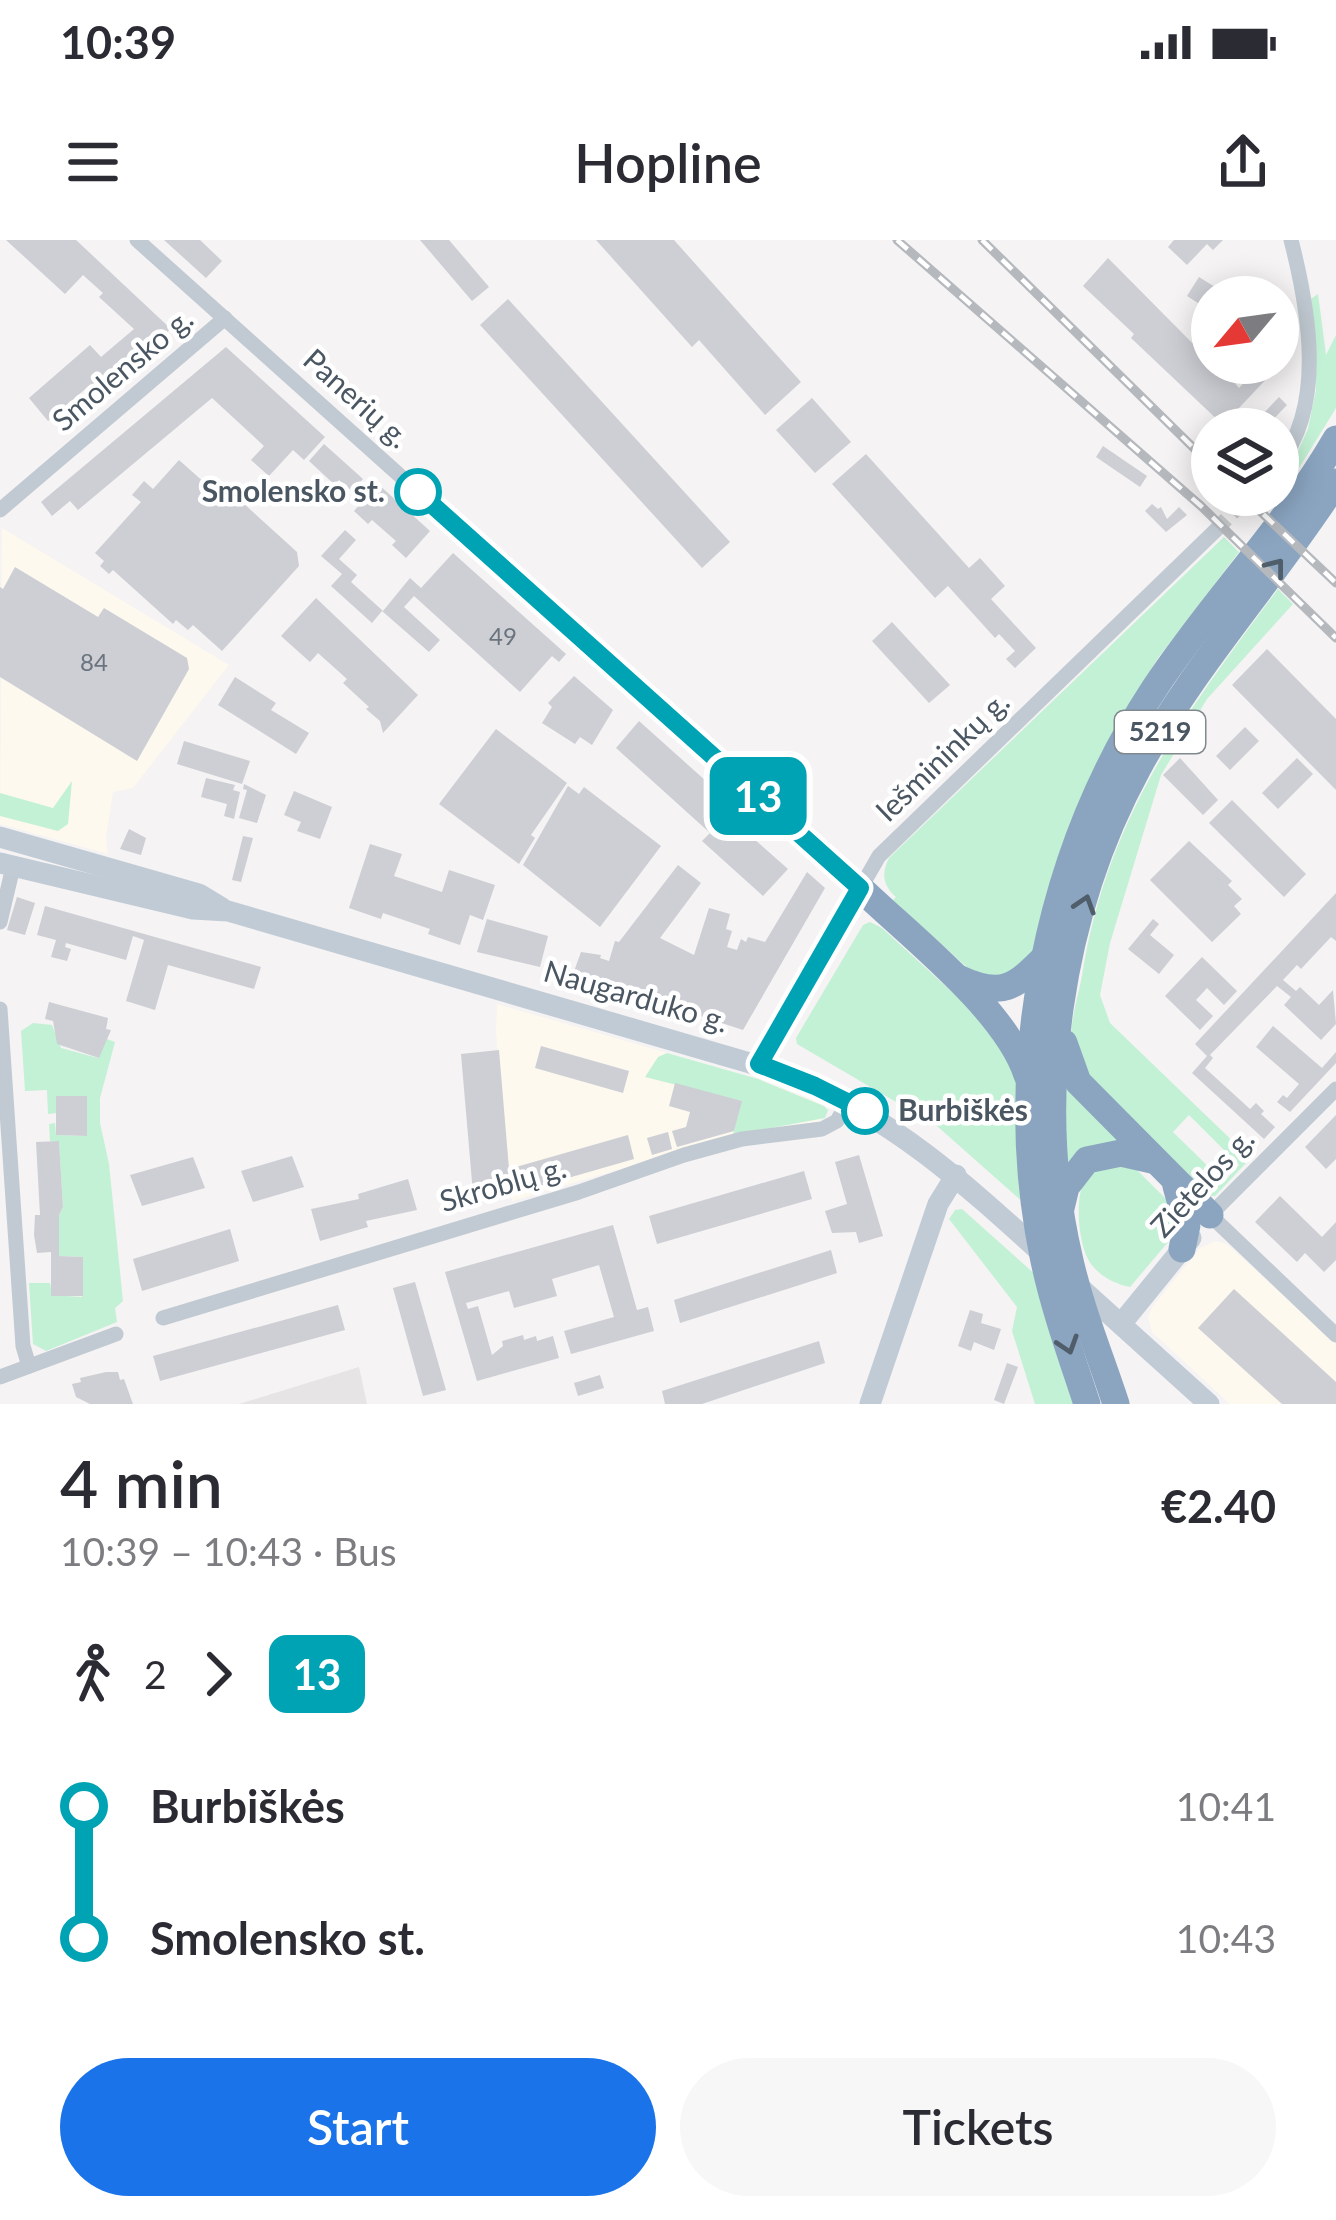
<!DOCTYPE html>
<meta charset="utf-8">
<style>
:root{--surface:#fff;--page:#f7f7f7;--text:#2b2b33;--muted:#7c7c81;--accent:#1a73e8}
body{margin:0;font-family:Lato,sans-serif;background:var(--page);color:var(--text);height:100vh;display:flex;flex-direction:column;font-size:45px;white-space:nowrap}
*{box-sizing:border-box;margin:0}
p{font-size:39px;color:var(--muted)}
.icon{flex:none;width:66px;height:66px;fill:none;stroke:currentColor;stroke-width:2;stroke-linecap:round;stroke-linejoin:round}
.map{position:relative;height:1164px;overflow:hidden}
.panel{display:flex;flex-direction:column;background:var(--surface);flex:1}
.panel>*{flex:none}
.badge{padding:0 24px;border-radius:18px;font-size:42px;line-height:78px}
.needle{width:78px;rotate:241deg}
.fabs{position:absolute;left:1191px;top:36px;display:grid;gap:24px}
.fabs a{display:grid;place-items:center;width:108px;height:108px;border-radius:50%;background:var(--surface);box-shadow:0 6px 30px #0003;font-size:60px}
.map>.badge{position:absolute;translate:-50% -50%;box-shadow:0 0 0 6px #fff}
.legs{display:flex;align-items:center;gap:18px;height:132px;padding:0 60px;font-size:39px}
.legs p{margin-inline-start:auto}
.overview{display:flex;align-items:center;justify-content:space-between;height:204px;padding:0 60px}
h1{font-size:66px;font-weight:600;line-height:90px}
.button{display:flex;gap:24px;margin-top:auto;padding:24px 60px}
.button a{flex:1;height:138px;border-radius:72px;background:var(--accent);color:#fff;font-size:48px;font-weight:600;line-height:138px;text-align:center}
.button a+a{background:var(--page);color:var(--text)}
ul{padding:0 60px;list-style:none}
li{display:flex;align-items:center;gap:42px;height:132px;font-size:45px}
li i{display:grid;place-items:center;width:18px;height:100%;margin:0 15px;background:currentColor}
li i::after{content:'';width:30px;height:30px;margin:-15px;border:9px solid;border-radius:50%;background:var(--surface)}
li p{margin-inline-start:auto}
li:first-child i{background:linear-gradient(#0000 50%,currentColor 0)}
li:last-child i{background:linear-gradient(currentColor 50%,#0000 0)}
.status{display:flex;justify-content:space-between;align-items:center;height:84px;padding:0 60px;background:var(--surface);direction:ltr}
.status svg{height:33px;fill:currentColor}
header{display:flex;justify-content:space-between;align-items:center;height:156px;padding:0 60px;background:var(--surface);font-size:54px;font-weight:600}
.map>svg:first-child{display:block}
.commercial{fill:#fdf9ef}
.education{fill:#e6e4e5}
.green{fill:#c3f1d5;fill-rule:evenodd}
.building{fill:#cdcfd5}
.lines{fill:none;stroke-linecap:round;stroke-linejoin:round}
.street-tunnel{stroke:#caccce;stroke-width:15;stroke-dasharray:15 8;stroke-linecap:butt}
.street{stroke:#c1cad2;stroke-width:15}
.secondary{stroke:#c1cbd6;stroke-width:21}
.highway{stroke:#8ba5c1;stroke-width:27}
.rail-casing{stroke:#b5b8bd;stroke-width:9}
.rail{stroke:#fff;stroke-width:4.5;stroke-dasharray:14;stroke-linecap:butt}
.oneway{stroke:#505e6b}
.line-1-casing{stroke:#fff;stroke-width:27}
.line-1{stroke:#00a3b4;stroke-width:18}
.stop-1-dot{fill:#fff;stroke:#00a3b4;stroke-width:6}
.labels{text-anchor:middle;stroke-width:9;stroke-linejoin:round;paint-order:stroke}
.number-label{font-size:24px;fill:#6b747e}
.shield{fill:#fff;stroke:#808990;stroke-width:3}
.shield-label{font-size:27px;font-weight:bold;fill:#4a5661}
.street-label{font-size:30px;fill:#4a5661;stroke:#fff}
.stop-label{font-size:30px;font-weight:bold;fill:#4a5661;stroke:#fff;text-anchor:end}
</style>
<div class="status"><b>10:39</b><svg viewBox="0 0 49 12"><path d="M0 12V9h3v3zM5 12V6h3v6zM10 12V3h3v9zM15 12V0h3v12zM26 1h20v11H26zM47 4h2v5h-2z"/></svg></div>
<header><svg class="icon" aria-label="menu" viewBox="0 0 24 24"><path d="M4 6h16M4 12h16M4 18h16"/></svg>Hopline<svg class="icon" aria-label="share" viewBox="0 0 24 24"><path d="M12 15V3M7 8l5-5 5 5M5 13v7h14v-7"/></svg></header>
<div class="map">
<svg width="1336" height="1164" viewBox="0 0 1336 1164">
<rect width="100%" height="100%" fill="#f5f3f3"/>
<g class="commercial">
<polygon points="2,288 229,425 133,548 113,552 106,598 108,614 0,584"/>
<polygon points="497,764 758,839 819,863 827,868 826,876 819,881 739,894 512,961 496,793"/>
<polygon points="1215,1001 1227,1004 1336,1104 1336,1164 1230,1164 1152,1092 1148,1077 1153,1066 1200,1008"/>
</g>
<polygon class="education" points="359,1127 367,1164 239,1164"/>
<g class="green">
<polygon points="1318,54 1326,115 1336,95 1336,168 1291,241 1272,264 1264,255 1278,255 1278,236 1298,211 1308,189 1316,150 1308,61"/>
<path d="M 1224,297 L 1239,312 L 1158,418 L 1112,493 L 1056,623 L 1033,713 L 1006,740 L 971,731 L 893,660 L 896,657 C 883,645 881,634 889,618 Z"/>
<path d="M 1278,349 L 1293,364 L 1207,459 L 1161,535 L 1110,703 L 1100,755 L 1110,783 L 1244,912 L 1246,923 L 1215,956 L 1207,956 C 1175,925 1080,848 1072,809 C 1068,788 1078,757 1082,736 C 1107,577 1185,474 1278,349 ZM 1189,875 L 1239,925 L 1224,942 L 1173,892 Z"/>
<polygon points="72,541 68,584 58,591 0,576 0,553 53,568"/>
<polygon points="870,682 882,688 999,795 1017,829 1024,963 937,886 797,804 796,798 863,685"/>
<polygon points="33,783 52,785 61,808 98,818 104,798 115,802 100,858 100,883 109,924 123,1061 115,1068 117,1082 46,1111 33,1104 29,1043 50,1043 52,1055 82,1057 82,1017 59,1016 59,975 63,967 59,902 50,901 49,884 55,883 56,895 87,896 87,857 57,856 57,873 48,874 47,850 25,851 21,791"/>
<polygon points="667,813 758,839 824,866 828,870 825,878 733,895 741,861 645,837 658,817"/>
<polygon points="1064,840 1132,908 1064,936"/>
<path d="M 1107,924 L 1136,929 L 1173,966 L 1174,995 L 1130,1047 C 1116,1044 1102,1038 1091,1024 C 1078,1007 1072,949 1090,932 C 1095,928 1102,927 1107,924 Z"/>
<polygon points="962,969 1037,1036 1074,1164 1035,1164 1012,1091 1017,1067 949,979 955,970"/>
</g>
<g class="building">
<polygon points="6,0 76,0 171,89 117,136 122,141 103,157 91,144 48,181 29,158 90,105 101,117 134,89 99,57 103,53 83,35 65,54"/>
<polygon points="164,0 200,0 222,21 206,38"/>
<polygon points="420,0 449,0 489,47 472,61"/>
<polygon points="596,0 674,0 801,142 765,175 699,100 692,107"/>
<polygon points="1174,0 1223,0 1213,10 1207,4 1187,25 1168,7"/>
<polygon points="1108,18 1212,123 1217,127 1229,123 1239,133 1232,140 1239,148 1260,126 1270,135 1223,185 1131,98 1134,94 1083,46"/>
<polygon points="1199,37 1231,57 1212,57 1212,72 1187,56"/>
<polygon points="508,59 730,302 702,328 480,85"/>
<polygon points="226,107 325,197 304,220 293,210 269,236 251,220 264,206 212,158 78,270 70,261 52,276 41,262"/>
<polygon points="1279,157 1287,165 1264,189 1249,189"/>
<polygon points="812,158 851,202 815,233 776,190"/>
<polygon points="324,204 363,239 352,251 339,240 335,245 309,221"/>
<polygon points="1103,206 1147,236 1140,247 1096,217"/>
<polygon points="866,214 969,328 980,318 1005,346 991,359 1036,408 1015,428 1006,419 1015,411 999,394 995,398 948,346 935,358 832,244"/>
<polygon points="179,220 224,260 231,252 297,312 299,326 222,411 193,385 188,390 176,380 173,384 113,330 109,334 100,326 104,321 95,313 141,262 132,255 144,241 153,249"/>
<polygon points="378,244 430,291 406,318 392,305 396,301 372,280 368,284 354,271"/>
<polygon points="1152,264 1158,269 1161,267 1167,279 1179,267 1187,275 1166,292 1145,271"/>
<polygon points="345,290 356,300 339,319 357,335 351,342 383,371 410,338 421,348 453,313 566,414 559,422 552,416 520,452 414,356 404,367 440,400 429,412 382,371 372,383 331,346 342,334 321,316"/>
<polygon points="15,327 98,377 104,368 187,418 189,429 137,521 0,437 0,347 3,349"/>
<polygon points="316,358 418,455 383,493 380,481 366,469 369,467 343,443 347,439 318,413 310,422 281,396"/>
<polygon points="892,382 950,445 929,463 872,401"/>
<polygon points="1267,409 1336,479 1336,550 1232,445"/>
<polygon points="574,436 613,470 592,505 580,497 575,504 542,483 552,467 548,463"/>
<polygon points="235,437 276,463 271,470 309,493 296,514 218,465"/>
<polygon points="639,481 735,567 727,575 788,629 763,656 702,601 710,593 616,508"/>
<polygon points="1245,487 1259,501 1230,530 1216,516"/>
<polygon points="496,489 567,543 531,595 535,598 519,624 439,564"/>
<polygon points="184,501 250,521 242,544 177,524"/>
<polygon points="1180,518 1218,560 1203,575 1163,535"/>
<polygon points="1297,518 1313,534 1278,569 1262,553"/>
<polygon points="206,538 235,545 233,550 240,552 234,579 224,576 227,564 201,557"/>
<polygon points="244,544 266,555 257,583 239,578 247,550 243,549"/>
<polygon points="568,546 579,554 584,547 661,606 600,687 523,625"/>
<polygon points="294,551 332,567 320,599 297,591 301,582 284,575"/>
<polygon points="1232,560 1306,634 1284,657 1209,583"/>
<polygon points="129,589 146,598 141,615 120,609"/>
<polygon points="243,596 253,598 241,642 232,640"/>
<polygon points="1189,601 1232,641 1228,645 1242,659 1234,666 1241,674 1212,702 1150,640"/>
<polygon points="370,604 402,614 394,636 442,652 449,630 495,645 483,680 470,675 460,705 428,694 430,689 383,673 381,679 349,668"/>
<polygon points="678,625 701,643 660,698 694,715 709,668 730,674 726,689 732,691 727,707 737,710 741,699 746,702 748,697 765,702 807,632 825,648 743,790 573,734 581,712 601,715 600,718 609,721 615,701 619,702"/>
<polygon points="1336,653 1336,701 1331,697 1301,729 1297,725 1283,740 1296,751 1300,747 1319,765 1333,750 1336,784 1321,800 1284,765 1291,757 1277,746 1210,815 1213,818 1205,828 1250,869 1256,863 1264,871 1261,874 1275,887 1264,899 1192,833 1207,816 1195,804"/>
<polygon points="17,657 35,663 25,695 7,690"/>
<polygon points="45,666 261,727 254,749 168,725 155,770 126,761 144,700 133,696 126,720 66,703 65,707 71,709 67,721 51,717 56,700 37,695"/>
<polygon points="487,679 548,696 540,727 477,712"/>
<polygon points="1153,679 1159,684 1150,695 1174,715 1159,734 1128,709"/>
<polygon points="1202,717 1237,751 1224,765 1207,748 1196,760 1213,776 1200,790 1165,756"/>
<polygon points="49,762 108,778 106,789 111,790 99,818 57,804 53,781 45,779"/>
<polygon points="1273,786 1322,828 1336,812 1336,823 1290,872 1277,862 1283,855 1287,858 1299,844 1256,807"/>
<polygon points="541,806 629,831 623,853 535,828"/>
<polygon points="499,810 509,929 628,895 634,919 474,965 461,814"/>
<polygon points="675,843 742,861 734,891 677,907 672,891 686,887 690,872 669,866"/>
<polygon points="56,856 87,856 87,896 56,895"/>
<polygon points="1336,875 1336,919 1326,929 1305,907"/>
<polygon points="668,892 672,909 652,915 647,898"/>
<polygon points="59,901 63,967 59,975 59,1016 83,1017 83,1056 51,1056 51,1012 37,1013 34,995 35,975 40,975 36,902"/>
<polygon points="859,915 883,996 859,1003 856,992 832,993 825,971 847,964 835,922"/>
<polygon points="292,916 304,947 253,962 241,931"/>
<polygon points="193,917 205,948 142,966 130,935"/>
<polygon points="804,931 812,959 657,1004 649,976"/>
<polygon points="408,939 417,970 366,981 368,987 320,1001 311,969 359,959 358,954"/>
<polygon points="1280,956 1322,997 1336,982 1336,1020 1324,1032 1305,1013 1297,1022 1255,982"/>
<polygon points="613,985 637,1070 648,1067 654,1091 571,1114 564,1091 614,1077 599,1025 552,1039 557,1056 514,1068 509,1051 466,1063 468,1069 478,1066 492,1115 503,1106 502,1101 523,1095 524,1100 536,1096 537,1101 553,1096 559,1118 477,1141 445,1032"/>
<polygon points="230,989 239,1021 142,1051 133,1019"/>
<polygon points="831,1010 837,1033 680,1083 674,1060"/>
<polygon points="415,1042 446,1150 423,1156 393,1048"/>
<polygon points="1234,1049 1336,1142 1336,1164 1282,1164 1198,1088"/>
<polygon points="338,1065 345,1090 160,1141 153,1116"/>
<polygon points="970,1070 983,1074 981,1083 1001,1089 994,1110 974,1102 971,1111 958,1106"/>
<polygon points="819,1101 825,1123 702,1164 665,1164 662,1151"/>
<polygon points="1007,1123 1018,1127 1004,1164 994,1160"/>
<polygon points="106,1132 118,1132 120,1140 124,1139 133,1164 90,1164 76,1157 72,1144 81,1142 80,1138"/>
<polygon points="600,1135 604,1148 578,1156 574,1143"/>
</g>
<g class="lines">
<polyline class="street-tunnel" points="1216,290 1249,255"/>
<g class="street">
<polyline points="137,0 860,648"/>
<path d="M 1278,225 C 1326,166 1309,70 1291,0"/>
<polyline points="0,270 225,78"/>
<polyline points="0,682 13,627"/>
<polyline points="0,769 23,1106 29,1126"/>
<polyline points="759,824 879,616 1216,290"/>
<polyline points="1336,849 1210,975 1336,1095"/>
<polyline points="163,1078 579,952 684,915 742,899 822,889 837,881 848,861"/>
<polyline points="0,1137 116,1094"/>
</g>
<g class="secondary">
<polyline points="0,597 199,654 222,668"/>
<path d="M 0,623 L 193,669 L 228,671 L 791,835 C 897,881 963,942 1048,1019"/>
<polyline points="1076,1044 1209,1164"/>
<polyline points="1121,1084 1191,998"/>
<polyline points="870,1164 938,964 956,935"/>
</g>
<g class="highway">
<path d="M 860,648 C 910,696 1006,770 1027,835"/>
<path d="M 958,738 C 1003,759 1015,747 1047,715"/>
<polyline points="1064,803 1078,842 1210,975"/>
<polyline points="1176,946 1187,985 1182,1009"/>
<polyline points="1061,968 1066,947 1087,920 1121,913 1152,920"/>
<path d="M 1087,1164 C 1071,1115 1053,1066 1043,1016 C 1004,825 1047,612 1154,449 C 1211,362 1284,289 1336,199"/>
<path d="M 1116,1164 C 1100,1115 1080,1067 1069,1016 C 1032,857 1060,671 1138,528 C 1194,425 1273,340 1336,242"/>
</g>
<g class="rail-casing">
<g id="rail">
<polyline points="897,0 1201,266 1336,398"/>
<polyline points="982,0 1212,226"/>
<polyline points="1243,255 1336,343"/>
</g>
</g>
<use href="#rail" class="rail"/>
</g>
<defs><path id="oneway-chevron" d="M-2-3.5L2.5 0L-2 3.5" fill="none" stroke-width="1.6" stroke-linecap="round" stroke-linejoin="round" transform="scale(3)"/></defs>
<g class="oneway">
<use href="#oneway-chevron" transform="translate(1276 327) rotate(-52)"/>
<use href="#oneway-chevron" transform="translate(1085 664) rotate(-72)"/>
<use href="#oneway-chevron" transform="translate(1068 1105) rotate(72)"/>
</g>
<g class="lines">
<g class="line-1-casing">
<polyline id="line-1" points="418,252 860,648 759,824 815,846 865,871"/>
</g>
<use href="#line-1" class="line-1"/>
</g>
<g class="stop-1-dot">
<circle cx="418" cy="252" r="21"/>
<circle cx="865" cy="871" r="21"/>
</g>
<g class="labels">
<g class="number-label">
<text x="503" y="405">49</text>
<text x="94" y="431">84</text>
</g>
<rect class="shield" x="1115" y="471" width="90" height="42" rx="9"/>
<g class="shield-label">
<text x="1160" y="501">5219</text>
</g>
<g class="street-label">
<text transform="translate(123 130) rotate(-40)" y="10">Smolensko g.</text>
<text transform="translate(356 159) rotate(42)" y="10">Panerių g.</text>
<text transform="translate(943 517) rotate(-44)" y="10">Iešmininkų g.</text>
<text transform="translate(636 757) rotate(16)" y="10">Naugarduko g.</text>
<text transform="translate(1203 943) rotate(-47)" y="10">Zietelos g.</text>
<text transform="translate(503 945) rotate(-16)" y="10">Skroblų g.</text>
</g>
<g class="stop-label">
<text x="385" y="262">Smolensko st.</text>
<text x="898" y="881" text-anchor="start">Burbiškės</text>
</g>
</g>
</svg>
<div class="fabs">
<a><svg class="needle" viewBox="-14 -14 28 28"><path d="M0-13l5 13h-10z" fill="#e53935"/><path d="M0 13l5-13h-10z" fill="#7c7c81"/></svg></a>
<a><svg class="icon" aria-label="layers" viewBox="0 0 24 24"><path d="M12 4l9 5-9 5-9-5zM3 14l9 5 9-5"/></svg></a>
</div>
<b class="badge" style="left:758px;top:556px;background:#00a3b4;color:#fff">13</b>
</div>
<section class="panel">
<div class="overview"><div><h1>4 min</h1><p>10:39 – 10:43 · Bus</p></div><b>€2.40</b></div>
<div class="legs"><svg class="icon" aria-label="walk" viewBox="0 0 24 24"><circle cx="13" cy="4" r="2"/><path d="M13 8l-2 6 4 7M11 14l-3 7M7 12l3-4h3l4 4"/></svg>2<svg class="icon" aria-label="forward" viewBox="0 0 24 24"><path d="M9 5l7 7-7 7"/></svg><b class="badge" style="background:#00a3b4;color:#fff">13</b></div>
<ul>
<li><i style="color:#00a3b4"></i><b>Burbiškės</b><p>10:41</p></li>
<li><i style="color:#00a3b4"></i><b>Smolensko st.</b><p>10:43</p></li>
</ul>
<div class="button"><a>Start</a><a>Tickets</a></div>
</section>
